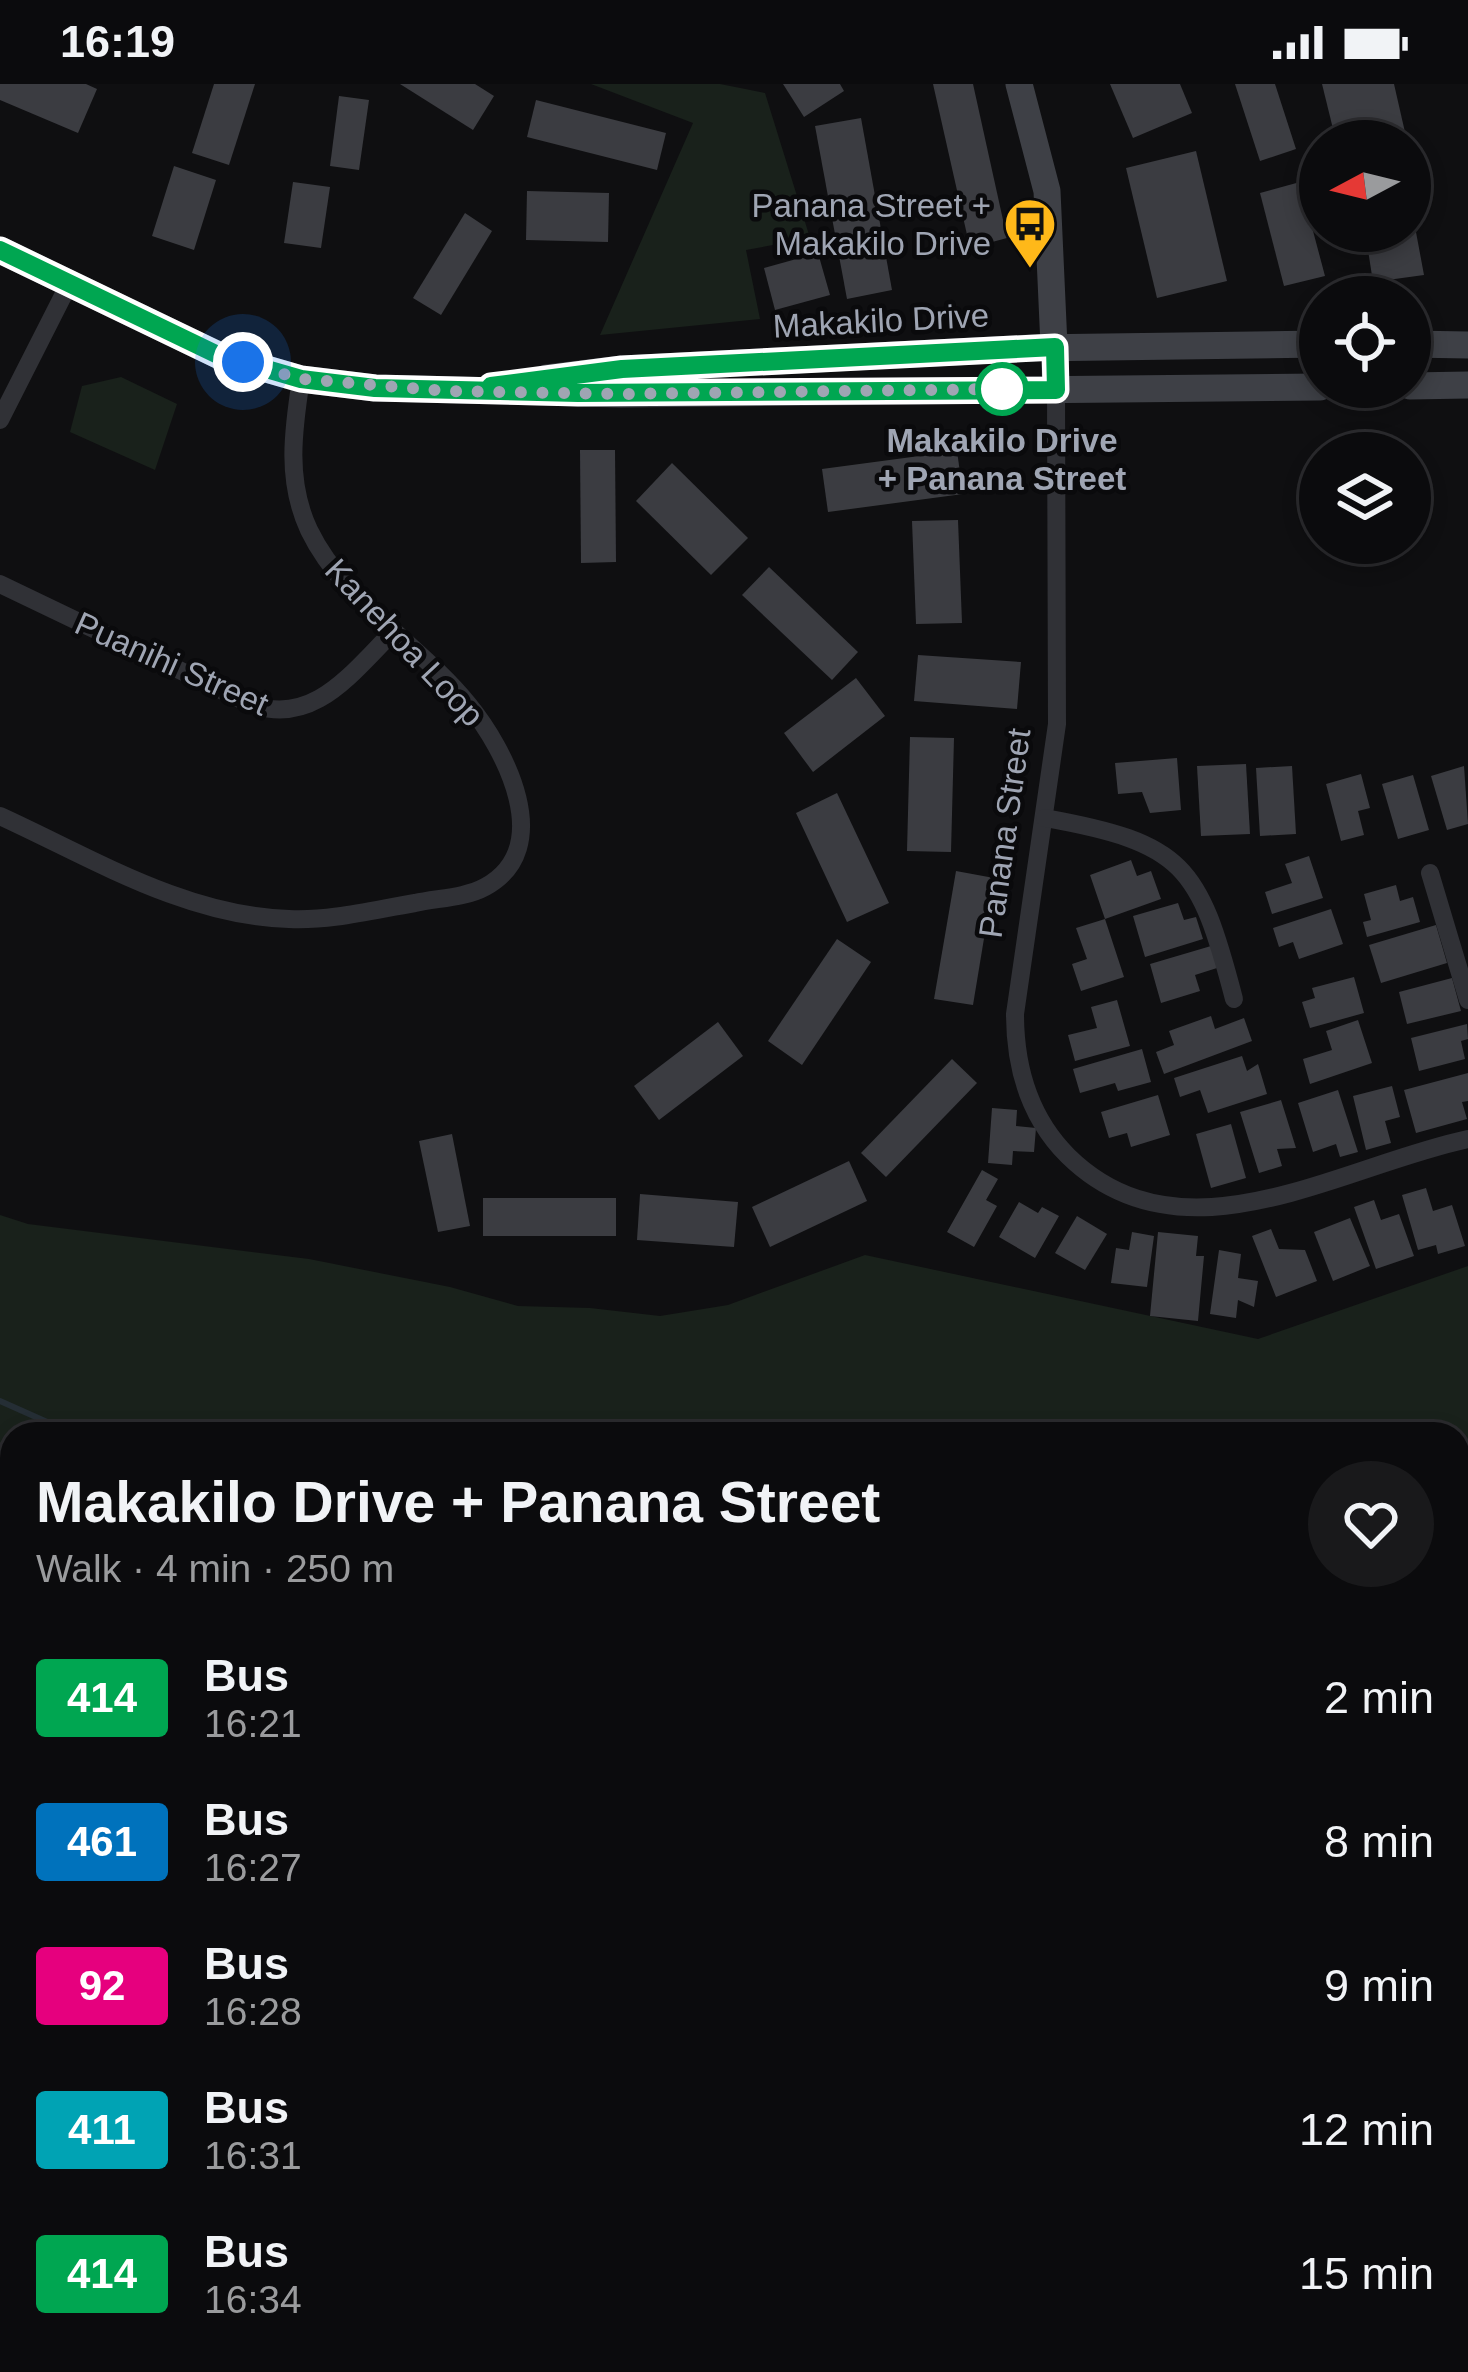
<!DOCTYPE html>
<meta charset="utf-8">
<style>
:root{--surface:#0b0b0d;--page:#19191b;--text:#f1f3f6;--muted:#9a9b9d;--line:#2b2b2e}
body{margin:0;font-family:Arial,sans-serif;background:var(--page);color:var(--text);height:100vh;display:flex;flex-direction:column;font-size:45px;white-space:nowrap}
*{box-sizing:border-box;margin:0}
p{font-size:39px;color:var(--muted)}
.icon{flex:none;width:66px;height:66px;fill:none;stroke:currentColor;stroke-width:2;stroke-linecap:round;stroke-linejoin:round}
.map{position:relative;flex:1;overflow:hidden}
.details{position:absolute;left:0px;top:1338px;width:1470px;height:951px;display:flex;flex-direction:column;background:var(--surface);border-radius:36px 36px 0 0;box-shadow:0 6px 18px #0003,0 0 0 3px var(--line)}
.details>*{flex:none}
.badge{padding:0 24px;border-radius:9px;font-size:42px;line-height:78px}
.needle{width:78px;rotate:263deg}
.fabs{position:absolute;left:1299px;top:36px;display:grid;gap:24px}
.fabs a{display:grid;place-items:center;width:132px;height:132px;border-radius:50%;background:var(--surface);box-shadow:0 6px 18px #0003,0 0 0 3px var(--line);font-size:60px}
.you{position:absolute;width:60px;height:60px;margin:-30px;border:9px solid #fff;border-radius:50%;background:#1a73e8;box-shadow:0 0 0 18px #1a73e833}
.map>.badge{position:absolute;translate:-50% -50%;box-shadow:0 0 0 6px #fff}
.round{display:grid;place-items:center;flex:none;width:126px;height:126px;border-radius:63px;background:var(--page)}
.headline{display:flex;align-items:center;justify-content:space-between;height:204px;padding:0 36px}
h1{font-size:57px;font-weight:800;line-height:90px}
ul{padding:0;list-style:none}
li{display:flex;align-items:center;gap:36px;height:144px;padding:0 36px}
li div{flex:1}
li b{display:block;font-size:45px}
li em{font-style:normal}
li .badge{min-width:132px;font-weight:700;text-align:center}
.status{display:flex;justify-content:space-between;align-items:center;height:84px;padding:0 60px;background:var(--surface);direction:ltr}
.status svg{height:33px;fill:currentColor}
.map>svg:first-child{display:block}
.green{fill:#19211b}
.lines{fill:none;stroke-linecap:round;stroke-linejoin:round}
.stream{stroke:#252e35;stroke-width:6}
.building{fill:#3b3c41}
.street{stroke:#303136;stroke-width:18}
.secondary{stroke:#3e4046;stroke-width:27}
.line-casing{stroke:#fff;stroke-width:27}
.line{stroke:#00a651;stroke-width:18}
.walk{stroke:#9fa5b3;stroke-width:12;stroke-dasharray:0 21.6}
.stop-dot{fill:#fff;stroke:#00a651;stroke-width:6}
.labels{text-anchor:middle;stroke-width:9;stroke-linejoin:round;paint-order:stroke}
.poi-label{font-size:33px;fill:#9fa5b3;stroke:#0a0a0c;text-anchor:end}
.street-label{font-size:33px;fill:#9fa5b3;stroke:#0a0a0c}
.stop-label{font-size:33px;font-weight:bold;fill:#9fa5b3;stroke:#0a0a0c}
</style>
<div class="status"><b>16:19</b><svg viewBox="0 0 49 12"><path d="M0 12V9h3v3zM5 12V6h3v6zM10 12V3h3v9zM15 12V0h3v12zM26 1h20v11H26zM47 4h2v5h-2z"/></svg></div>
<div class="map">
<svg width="1468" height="2288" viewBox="0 0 1468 2288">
<rect width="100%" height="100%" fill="#0f0f11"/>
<g class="green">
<polygon points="591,0 720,0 765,9 810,154 746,166 760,235 600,251 693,39"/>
<polygon points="121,293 177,320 155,386 70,348 82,302"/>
<polygon points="0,1131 28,1140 309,1175 450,1203 518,1222 590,1224 660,1232 728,1221 865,1171 1258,1255 1468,1182 1468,2228 1458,2220 1458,1350 12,1350 12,1538 0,1535"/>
<polygon points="391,2277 483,2277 552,2288 312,2288"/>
<polygon points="869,2277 1057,2277 1076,2288 833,2288"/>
</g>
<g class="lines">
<g class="stream">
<polyline points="0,1317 74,1350"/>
<polyline points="1458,1679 1468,1680"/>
</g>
</g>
<g class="building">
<polygon points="0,0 86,0 97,5 78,49 0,16"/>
<polygon points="214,0 255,0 229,81 192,69"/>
<polygon points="400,0 475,0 494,12 473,46"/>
<polygon points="783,0 840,0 844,7 804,33"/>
<polygon points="933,0 973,0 1007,154 970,164"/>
<polygon points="1110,0 1180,0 1192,29 1133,54"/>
<polygon points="1235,0 1275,0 1296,65 1260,77"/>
<polygon points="1322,0 1394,0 1407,57 1336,57"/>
<polygon points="339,12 369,16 359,86 330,82"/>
<polygon points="536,16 666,49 657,86 527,53"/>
<polygon points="861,34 892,206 847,215 815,42"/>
<polygon points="1196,67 1227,197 1157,214 1126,84"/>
<polygon points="174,82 216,96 194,166 152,152"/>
<polygon points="293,98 330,103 321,164 284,159"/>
<polygon points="1300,98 1325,192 1284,202 1260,109"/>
<polygon points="527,107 609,109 608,158 526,156"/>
<polygon points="1410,116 1424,191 1373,198 1365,147 1410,147"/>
<polygon points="465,129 492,147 441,231 413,214"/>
<polygon points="818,169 830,211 775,226 764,184"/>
<polygon points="580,366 615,366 616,478 581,479"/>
<polygon points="957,367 963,410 828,428 822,385"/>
<polygon points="672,379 748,454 711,491 636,417"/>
<polygon points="958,436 962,539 916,540 912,437"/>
<polygon points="769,483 858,568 832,596 742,511"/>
<polygon points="918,571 1021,578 1017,625 914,617"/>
<polygon points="856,594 885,632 813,688 784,649"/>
<polygon points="910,653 954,654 951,768 907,767"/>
<polygon points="1177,674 1181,726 1150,729 1142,708 1118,710 1115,679"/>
<polygon points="1246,680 1250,750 1201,752 1197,682"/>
<polygon points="1292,682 1296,750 1260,752 1256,684"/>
<polygon points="1464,682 1468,740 1447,746 1431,692"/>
<polygon points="1361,690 1370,724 1358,727 1364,751 1341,757 1326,700"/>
<polygon points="1413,691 1429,746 1398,755 1382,700"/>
<polygon points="837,709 889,819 847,838 796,729"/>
<polygon points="1309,772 1323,814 1272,830 1265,808 1292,799 1285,780"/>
<polygon points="1131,776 1137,792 1151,787 1161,815 1105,835 1124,893 1081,907 1072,880 1087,875 1076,844 1105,835 1090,791"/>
<polygon points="956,787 994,794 973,921 934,915"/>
<polygon points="1396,801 1400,817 1413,813 1420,838 1367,853 1363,838 1371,836 1364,810"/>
<polygon points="1178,819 1184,836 1196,833 1203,855 1145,873 1133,832"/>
<polygon points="1331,825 1343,860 1299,875 1293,858 1279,863 1273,844"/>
<polygon points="1436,841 1447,879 1381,899 1369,861"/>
<polygon points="837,855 871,878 802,981 768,957"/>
<polygon points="1211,862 1217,884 1195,891 1200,907 1161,919 1150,880"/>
<polygon points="1354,893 1364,929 1310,944 1302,918 1315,914 1312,904"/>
<polygon points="1452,894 1461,927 1407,940 1399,908"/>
<polygon points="1117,916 1130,962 1075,977 1068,951 1097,944 1091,923"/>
<polygon points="1211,932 1215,945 1244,934 1252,957 1164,990 1156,968 1174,961 1169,947"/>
<polygon points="1358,936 1372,979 1310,1000 1303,975 1332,966 1326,947"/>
<polygon points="718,938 743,972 659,1036 634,1002"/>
<polygon points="1467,940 1468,955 1461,957 1465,975 1419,987 1411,954"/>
<polygon points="1142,965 1151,998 1118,1007 1115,999 1080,1009 1073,985"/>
<polygon points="1242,972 1247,987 1258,980 1267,1010 1208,1029 1200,1006 1180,1013 1174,994"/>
<polygon points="952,975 977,999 886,1093 861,1069"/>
<polygon points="1468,989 1468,1017 1462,1018 1467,1035 1416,1049 1404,1006"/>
<polygon points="1392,1002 1400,1033 1385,1037 1391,1059 1366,1066 1353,1012"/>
<polygon points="1338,1006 1358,1068 1340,1073 1336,1060 1313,1068 1298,1019"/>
<polygon points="1158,1011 1170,1051 1131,1063 1127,1049 1109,1054 1101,1028"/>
<polygon points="1281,1016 1296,1064 1277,1065 1282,1082 1259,1089 1240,1028"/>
<polygon points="992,1024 1017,1026 1016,1042 1036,1044 1034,1068 1013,1067 1012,1081 988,1079"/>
<polygon points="1231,1040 1246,1094 1211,1104 1196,1050"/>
<polygon points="452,1050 470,1142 438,1148 419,1057"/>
<polygon points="849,1077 867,1117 770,1163 752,1123"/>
<polygon points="982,1086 998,1095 986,1116 997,1122 974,1163 947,1148"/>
<polygon points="1426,1104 1433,1127 1452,1121 1465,1162 1438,1170 1436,1161 1418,1166 1402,1111"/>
<polygon points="640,1110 738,1118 734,1163 637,1156"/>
<rect x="483" y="1114" width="133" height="38"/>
<polygon points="1374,1116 1381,1136 1399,1130 1414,1172 1376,1185 1354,1123"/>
<polygon points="1019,1118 1038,1129 1042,1123 1059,1132 1035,1174 999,1153"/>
<polygon points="1077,1132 1107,1150 1085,1186 1055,1169"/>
<polygon points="1350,1134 1370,1182 1333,1197 1314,1148"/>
<polygon points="1271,1145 1279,1165 1305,1166 1317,1197 1276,1213 1252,1152"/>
<polygon points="1132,1148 1154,1152 1147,1203 1111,1199 1116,1164 1129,1166"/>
<polygon points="1158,1148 1198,1152 1196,1172 1204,1172 1198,1237 1150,1232"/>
<polygon points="1219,1166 1241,1170 1238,1194 1258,1197 1254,1223 1238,1216 1236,1234 1210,1230"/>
<polygon points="12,1623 12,1663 0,1667 0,1627"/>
<polygon points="12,1680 12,1717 0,1720 0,1683"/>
<polygon points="12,1728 12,1772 0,1774 0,1730"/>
<polygon points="12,1948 12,1985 0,1989 0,1952"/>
<polygon points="12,2158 12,2194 5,2196 0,2160"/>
<polygon points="142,2277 151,2277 157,2284 170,2277 179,2288 130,2288"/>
</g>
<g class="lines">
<g class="street">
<path d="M 1056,306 L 1057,640 L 1015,930 C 1015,984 1030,1034 1068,1072 C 1182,1184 1340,1082 1468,1055"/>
<polyline points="0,336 70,198"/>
<path d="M 0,500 L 248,619 C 313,645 352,588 394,547"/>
<path d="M 0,732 C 92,774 185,832 289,835 C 331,837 373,826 415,819 C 437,814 465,814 485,803 C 557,764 505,665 468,620 C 420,561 343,517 309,446 C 286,397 293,347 301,295"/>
<path d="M 1045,734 C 1184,759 1199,781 1234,915"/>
<polyline points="1430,789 1468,916"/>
<polyline points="0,1795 12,1791"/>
</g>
<g class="secondary">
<polyline points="1019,0 1047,107 1056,306"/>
<polyline points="0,166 218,271 301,295 375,304 621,310 1320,303"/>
<polyline points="1410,260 1468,261"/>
<polyline points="547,294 622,285 1032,264 1320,260"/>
<polyline points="1410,302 1468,301"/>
</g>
</g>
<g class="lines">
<g class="line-casing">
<polyline id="line" points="0,166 218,271 301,295 375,304 578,309 1056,306 1055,263 622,285 491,302"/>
</g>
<use href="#line" class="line"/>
<polyline class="walk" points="243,278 301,295 448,307 621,310 1002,305"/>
</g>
<defs>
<g id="bus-pin" transform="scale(2.7)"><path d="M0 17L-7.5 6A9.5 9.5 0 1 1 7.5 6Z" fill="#ffb819" stroke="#0a0a0c"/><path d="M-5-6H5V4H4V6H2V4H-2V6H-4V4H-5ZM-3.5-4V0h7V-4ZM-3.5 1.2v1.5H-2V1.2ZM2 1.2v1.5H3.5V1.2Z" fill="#111"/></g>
</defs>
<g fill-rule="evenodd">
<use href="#bus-pin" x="1030" y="140"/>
</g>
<circle class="stop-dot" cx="1002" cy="305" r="24"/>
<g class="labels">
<g class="poi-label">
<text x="991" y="133">Panana Street +<tspan x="991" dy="38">Makakilo Drive</tspan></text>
</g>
<g class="street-label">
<text transform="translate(881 236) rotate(-3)" y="12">Makakilo Drive</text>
<text transform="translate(405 558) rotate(47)" y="12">Kanehoa Loop</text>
<text transform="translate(172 579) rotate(24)" y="12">Puanihi Street</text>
<text transform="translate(1004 749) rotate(-82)" y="12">Panana Street</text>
</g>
<g class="stop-label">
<text x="1002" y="368">Makakilo Drive<tspan x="1002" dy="38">+ Panana Street</tspan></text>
</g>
</g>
</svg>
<div class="fabs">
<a><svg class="needle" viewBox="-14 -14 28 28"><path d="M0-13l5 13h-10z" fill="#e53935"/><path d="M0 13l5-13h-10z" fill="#9a9b9d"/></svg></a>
<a><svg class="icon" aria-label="locate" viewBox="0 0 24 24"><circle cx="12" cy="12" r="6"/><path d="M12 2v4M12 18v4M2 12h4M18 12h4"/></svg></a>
<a><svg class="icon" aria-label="layers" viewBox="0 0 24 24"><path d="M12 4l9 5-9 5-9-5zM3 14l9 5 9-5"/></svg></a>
</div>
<div class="you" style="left:243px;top:278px"></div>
<section class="details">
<div class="headline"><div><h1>Makakilo Drive + Panana Street</h1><p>Walk · 4 min · 250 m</p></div><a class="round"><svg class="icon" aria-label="heart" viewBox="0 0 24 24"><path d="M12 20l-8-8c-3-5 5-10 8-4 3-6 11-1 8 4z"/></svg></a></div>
<ul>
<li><span class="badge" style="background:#00a651;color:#fff">414</span><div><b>Bus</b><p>16:21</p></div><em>2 min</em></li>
<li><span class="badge" style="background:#0072bc;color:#fff">461</span><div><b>Bus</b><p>16:27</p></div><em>8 min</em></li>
<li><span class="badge" style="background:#e6007e;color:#fff">92</span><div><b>Bus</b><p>16:28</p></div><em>9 min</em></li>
<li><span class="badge" style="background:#00a3b4;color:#fff">411</span><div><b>Bus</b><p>16:31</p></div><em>12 min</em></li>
<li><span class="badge" style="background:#00a651;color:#fff">414</span><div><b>Bus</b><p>16:34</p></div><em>15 min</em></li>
</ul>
</section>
</div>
